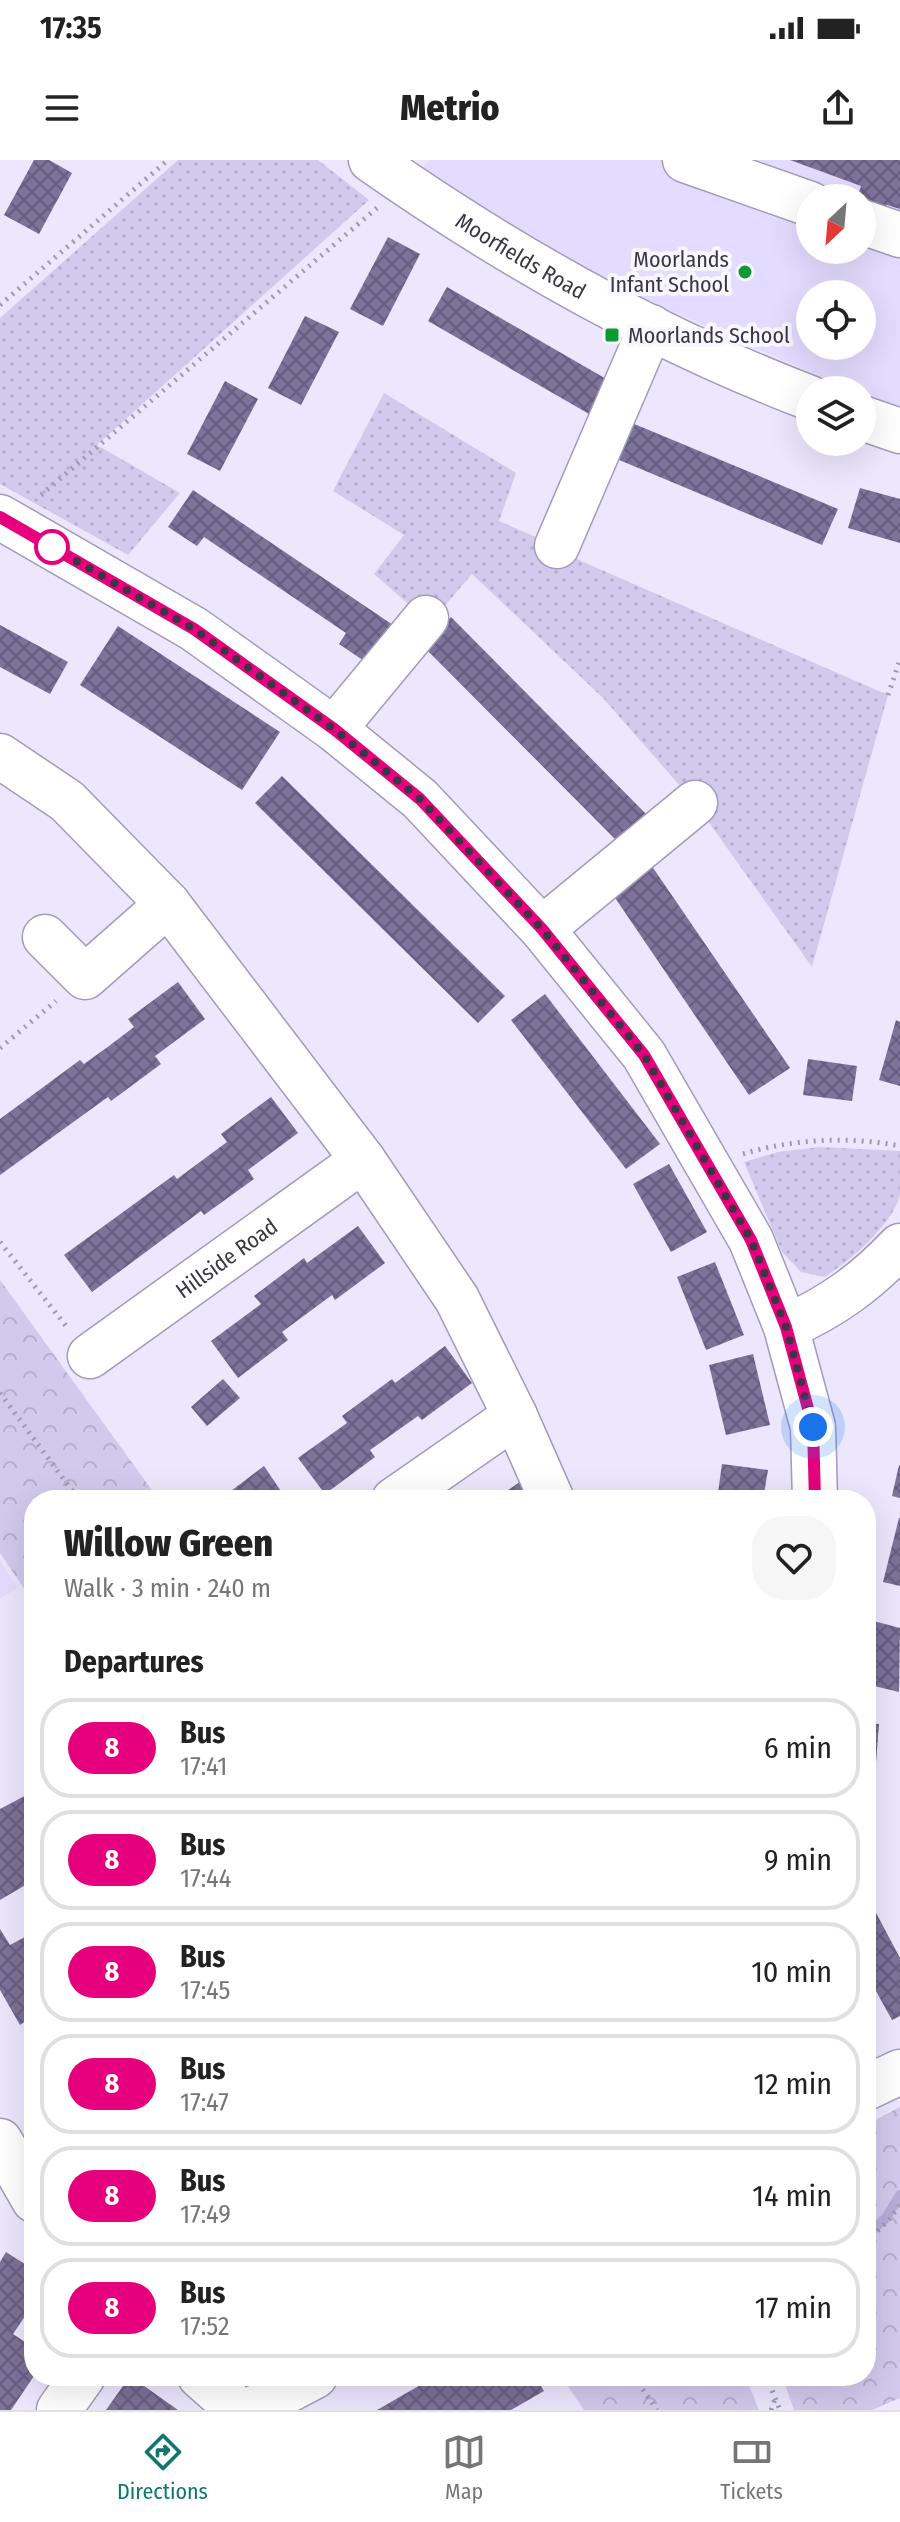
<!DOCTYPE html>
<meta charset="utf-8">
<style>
:root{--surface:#fff;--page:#f6f6f6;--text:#222;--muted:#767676;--line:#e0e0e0;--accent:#0f766e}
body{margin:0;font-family:"Fira Sans Condensed",sans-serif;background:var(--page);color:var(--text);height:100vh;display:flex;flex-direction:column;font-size:30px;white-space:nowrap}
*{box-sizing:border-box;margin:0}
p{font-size:26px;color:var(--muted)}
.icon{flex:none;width:44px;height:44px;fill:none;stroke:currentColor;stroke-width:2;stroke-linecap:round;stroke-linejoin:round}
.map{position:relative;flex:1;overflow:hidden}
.details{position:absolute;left:24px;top:1330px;width:852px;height:896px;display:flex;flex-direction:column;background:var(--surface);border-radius:32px;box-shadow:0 8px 32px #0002}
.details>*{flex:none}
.badge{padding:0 16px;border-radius:26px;font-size:28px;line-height:52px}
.needle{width:52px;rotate:206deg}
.tools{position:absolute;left:796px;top:24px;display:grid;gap:16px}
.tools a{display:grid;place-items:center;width:80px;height:80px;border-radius:50%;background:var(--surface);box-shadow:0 8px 32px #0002;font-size:40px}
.you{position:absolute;width:40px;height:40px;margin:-20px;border:6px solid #fff;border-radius:50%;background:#1a73e8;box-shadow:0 0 0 12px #1a73e833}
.map>.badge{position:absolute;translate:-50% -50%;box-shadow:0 0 0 4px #fff}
h2{padding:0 40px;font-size:30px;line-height:72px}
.round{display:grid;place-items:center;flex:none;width:84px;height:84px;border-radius:32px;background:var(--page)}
.head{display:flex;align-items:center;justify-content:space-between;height:136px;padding:0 40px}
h1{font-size:38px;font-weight:800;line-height:60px}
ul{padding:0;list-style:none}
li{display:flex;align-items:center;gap:24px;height:100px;margin:0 16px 12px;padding:0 24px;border:4px solid var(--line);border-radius:32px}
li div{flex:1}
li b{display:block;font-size:30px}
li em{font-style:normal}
li .badge{min-width:88px;font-weight:700;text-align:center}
.status{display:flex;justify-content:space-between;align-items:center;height:56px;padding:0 40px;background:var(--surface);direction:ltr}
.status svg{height:22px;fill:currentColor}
header{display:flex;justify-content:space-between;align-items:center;height:104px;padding:0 40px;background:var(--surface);font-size:36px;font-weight:800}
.dock{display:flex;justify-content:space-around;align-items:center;height:112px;border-top:2px solid var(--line);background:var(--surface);font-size:22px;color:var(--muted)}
.dock a{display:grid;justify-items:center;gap:4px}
.dock .selected{color:var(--accent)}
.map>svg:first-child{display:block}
.built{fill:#e4dcff;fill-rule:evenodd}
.grass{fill:url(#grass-dots)}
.park{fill:url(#park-crowns)}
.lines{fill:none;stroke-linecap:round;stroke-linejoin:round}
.stream{stroke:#b7add8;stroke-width:10}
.building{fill:url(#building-cross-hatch)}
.minor-casing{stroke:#a29bbc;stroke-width:47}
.path{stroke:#9f9bad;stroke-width:5;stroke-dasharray:2 6;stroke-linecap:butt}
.minor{stroke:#fff;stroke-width:44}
.line-casing{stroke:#fff;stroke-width:18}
.line{stroke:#e6007e;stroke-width:12}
.walk{stroke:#3a3644;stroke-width:8;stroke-dasharray:0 14.4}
.poi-dot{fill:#0e9a32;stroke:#f8f6fe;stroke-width:3}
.stop-dot{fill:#fff;stroke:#e6007e;stroke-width:4}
.labels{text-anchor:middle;stroke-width:8;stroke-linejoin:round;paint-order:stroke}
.street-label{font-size:22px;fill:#3a3644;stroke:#f8f6fe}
.poi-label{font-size:22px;fill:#3a3644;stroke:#f8f6fe;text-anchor:end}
</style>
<div class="status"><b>17:35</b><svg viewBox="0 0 49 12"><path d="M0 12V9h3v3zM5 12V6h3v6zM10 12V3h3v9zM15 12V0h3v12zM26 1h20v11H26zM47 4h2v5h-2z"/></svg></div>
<header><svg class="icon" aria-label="menu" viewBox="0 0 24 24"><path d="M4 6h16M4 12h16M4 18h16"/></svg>Metrio<svg class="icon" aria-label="share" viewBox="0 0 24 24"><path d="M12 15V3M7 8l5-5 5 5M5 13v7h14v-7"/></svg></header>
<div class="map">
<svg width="900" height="2250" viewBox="0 0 900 2250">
<defs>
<pattern id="grass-dots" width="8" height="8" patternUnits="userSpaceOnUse" patternTransform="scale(2)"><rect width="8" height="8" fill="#d2caec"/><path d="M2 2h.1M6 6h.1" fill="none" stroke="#b5aecc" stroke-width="1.8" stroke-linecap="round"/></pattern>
<pattern id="park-crowns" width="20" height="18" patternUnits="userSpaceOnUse" patternTransform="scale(2)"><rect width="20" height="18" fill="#d2caec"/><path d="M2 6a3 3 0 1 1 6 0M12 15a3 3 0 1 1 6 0" fill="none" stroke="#b5aecc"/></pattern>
<pattern id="building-cross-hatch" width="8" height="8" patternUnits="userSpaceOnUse" patternTransform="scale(2)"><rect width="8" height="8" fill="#7c729a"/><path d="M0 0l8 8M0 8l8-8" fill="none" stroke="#675e7f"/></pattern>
</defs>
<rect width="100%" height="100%" fill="#ece7fd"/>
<g class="built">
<path d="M 429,0 L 900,0 L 900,248 L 862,233 L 862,230 L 853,230 L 838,224 L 657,145 L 539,86 L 423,8 ZM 810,38 L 862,38 L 862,90 L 810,90 ZM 810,134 L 862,134 L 862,186 L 810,186 Z"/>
<polygon points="0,1401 18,1428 0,1438"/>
</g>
<g class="grass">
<polygon points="178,0 318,0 369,40 97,285 180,333 128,395 0,324 0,158"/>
<polygon points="384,233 516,313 499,361 557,386 581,401 888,535 812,807 695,643 603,538 472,414 430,463 374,414 404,375 333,331"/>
<path d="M 820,987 L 900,991 C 900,1004 900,1021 900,1035 C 893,1064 849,1102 824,1117 L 801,1112 L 782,1092 L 744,1002 L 778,992 Z"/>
</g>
<g class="park">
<polygon points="0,1120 159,1340 34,1340 34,1443 0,1393"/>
<polygon points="900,1947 900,2238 872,2250 794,2250 782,2216 866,2216 866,1965"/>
<polygon points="561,2216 745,2216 759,2250 584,2250"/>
</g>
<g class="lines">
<polyline class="stream" points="866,2075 886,2058 900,2035"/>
</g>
<g class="building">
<polygon points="34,0 49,0 72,13 39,74 4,55"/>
<polygon points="790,0 900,0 900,49 887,45 883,56 862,48 862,38 857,38 861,26"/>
<polygon points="388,77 420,94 383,166 350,149"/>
<polygon points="447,127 615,224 596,258 428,161"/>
<polygon points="305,156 339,172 301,245 268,228"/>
<polygon points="225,221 258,239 220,311 187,294"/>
<polygon points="620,258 838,349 822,385 605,294"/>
<polygon points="860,328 900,339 900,383 848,368"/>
<polygon points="193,330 399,469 373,507 339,484 346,473 312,450 204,377 197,386 168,367"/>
<polygon points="451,457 652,660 624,688 423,486"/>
<polygon points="0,465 68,502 50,534 0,507"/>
<polygon points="118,466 280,572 242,630 80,525"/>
<polygon points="282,616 505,836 478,863 255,643"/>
<polygon points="647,699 790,908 749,935 607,726"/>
<polygon points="178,822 205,859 155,896 161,904 111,941 108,937 0,1015 0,959 80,900 84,904 109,886 134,867 128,859"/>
<polygon points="545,834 660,984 626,1009 511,860"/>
<polygon points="896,860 900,862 900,926 879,920"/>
<polygon points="808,899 857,906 852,941 803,935"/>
<polygon points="271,937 298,973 248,1010 254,1019 204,1055 201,1051 92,1132 64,1095 174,1015 177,1019 227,982 221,974"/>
<polygon points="669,1004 707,1072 671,1092 633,1024"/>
<polygon points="358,1066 385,1103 335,1140 332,1135 282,1172 288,1180 238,1218 211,1181 261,1144 254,1136 304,1098 307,1103"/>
<polygon points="715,1102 744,1175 706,1190 677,1117"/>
<polygon points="445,1186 472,1223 422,1260 418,1256 370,1290 375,1297 325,1334 298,1298 347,1263 342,1256 392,1219 395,1223"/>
<polygon points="753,1194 770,1265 726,1275 709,1205"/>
<polygon points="223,1219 240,1238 207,1266 191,1247"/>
<polygon points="722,1304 768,1310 763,1340 717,1340"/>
<polygon points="899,1305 900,1306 900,1338 892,1336"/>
<polygon points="264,1306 287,1340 218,1340 235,1328"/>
<polygon points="521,1321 534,1340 494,1340"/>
<polygon points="899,1358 900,1358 900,1426 883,1422"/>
<polygon points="870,1460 900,1468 899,1532 866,1524 866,1476"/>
<polygon points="866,1563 879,1564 874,1629 866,1629"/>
<polygon points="34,1631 34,1720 0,1740 0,1649"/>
<polygon points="866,1734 900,1798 900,1856 892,1860 866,1813"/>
<polygon points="0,1769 10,1785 34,1772 34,1855 20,1865 0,1830"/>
<polygon points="6,2092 34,2110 34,2143 13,2174 34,2188 34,2216 11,2250 0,2250 0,2102"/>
<polygon points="130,2216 178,2250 106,2250"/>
<polygon points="436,2216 535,2216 544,2231 511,2250 377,2250"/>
</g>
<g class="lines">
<g class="minor-casing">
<g id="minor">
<path id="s1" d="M 371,0 C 507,95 655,179 810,238"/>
<polyline points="685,0 810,44"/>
<polyline points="862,62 900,75"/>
<polyline points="862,258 900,271"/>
<polyline points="0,357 194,469 334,569 420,639 542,769 644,895 751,1080 786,1167 813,1267 815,1340"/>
<polyline points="557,386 651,167"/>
<polyline points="334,569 426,458"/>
<polyline points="0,596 67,641 168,744 363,1000 457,1139 515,1256 552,1340"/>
<polyline points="542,769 695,643"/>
<polyline points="45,777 85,817 168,744"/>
<path d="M 786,1167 C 832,1147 866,1122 900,1086"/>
<path id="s2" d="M 90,1196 L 363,1000"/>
<polyline points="394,1340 515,1256"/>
<polyline points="866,1928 900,1912"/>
<polyline points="0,1981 34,2040"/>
<polyline points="200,2216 238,2250"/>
<polyline points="59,2250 83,2216"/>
<polyline points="251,2250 315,2216"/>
</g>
</g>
<g class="path">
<polyline points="0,145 168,0"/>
<polyline points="41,335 377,48"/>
<polyline points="888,535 900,500"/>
<polyline points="0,888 56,841"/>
<path d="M 743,994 C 792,979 849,976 900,986"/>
<polyline points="0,1082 66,1166"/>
<polyline points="0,1233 79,1340"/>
<polyline points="866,2082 889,2060 900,2045"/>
<polyline points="634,2216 657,2250"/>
<polyline points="766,2216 780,2250"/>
<polyline points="771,2250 775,2239"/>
</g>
<use href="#minor" class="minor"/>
</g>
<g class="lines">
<g class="line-casing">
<polyline id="line" points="0,357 194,469 334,569 420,639 542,769 644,895 751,1080 786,1167 813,1267 815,1340"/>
</g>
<use href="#line" class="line"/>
<polyline class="walk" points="52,387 194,469 334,569 420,639 542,769 644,895 751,1080 786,1167 813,1267"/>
</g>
<g class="poi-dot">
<circle cx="745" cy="112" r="8"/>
<rect x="604" y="167" width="16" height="16" rx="4"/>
</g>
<circle class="stop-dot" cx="52" cy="387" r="16"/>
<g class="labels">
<g class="street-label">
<text dy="8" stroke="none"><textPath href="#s1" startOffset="178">Moorfields Road</textPath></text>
<text dy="8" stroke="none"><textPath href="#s2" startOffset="168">Hillside Road</textPath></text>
</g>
<g class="poi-label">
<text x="729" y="107">Moorlands<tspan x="729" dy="25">Infant School</tspan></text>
<text x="628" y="183" text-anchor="start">Moorlands School</text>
</g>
</g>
</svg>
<div class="tools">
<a><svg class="needle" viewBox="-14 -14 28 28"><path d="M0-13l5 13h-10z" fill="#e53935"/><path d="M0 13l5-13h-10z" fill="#767676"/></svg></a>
<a><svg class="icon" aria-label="locate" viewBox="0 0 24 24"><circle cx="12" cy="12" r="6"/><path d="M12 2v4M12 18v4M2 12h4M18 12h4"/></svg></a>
<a><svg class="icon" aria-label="layers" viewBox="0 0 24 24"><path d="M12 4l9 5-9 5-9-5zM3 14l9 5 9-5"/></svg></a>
</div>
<div class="you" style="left:813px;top:1267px"></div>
<section class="details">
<div class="head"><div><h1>Willow Green</h1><p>Walk · 3 min · 240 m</p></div><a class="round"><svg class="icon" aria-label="heart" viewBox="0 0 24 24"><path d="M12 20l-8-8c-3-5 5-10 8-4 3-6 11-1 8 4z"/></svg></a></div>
<h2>Departures</h2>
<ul>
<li><span class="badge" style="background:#e6007e;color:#fff">8</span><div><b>Bus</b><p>17:41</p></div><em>6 min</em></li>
<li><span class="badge" style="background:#e6007e;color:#fff">8</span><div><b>Bus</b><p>17:44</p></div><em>9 min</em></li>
<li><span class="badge" style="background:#e6007e;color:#fff">8</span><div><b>Bus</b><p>17:45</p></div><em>10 min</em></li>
<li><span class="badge" style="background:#e6007e;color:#fff">8</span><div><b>Bus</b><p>17:47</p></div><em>12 min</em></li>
<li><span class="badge" style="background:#e6007e;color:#fff">8</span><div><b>Bus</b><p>17:49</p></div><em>14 min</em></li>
<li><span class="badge" style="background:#e6007e;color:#fff">8</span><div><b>Bus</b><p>17:52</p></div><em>17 min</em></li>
</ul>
</section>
</div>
<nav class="dock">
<a class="selected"><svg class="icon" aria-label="directions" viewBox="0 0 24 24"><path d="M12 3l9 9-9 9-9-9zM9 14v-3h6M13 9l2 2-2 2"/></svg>Directions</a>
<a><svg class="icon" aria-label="map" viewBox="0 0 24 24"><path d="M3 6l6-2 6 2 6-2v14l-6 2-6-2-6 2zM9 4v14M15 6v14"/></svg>Map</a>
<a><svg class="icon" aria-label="tickets" viewBox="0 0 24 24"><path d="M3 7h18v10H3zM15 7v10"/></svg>Tickets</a>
</nav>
